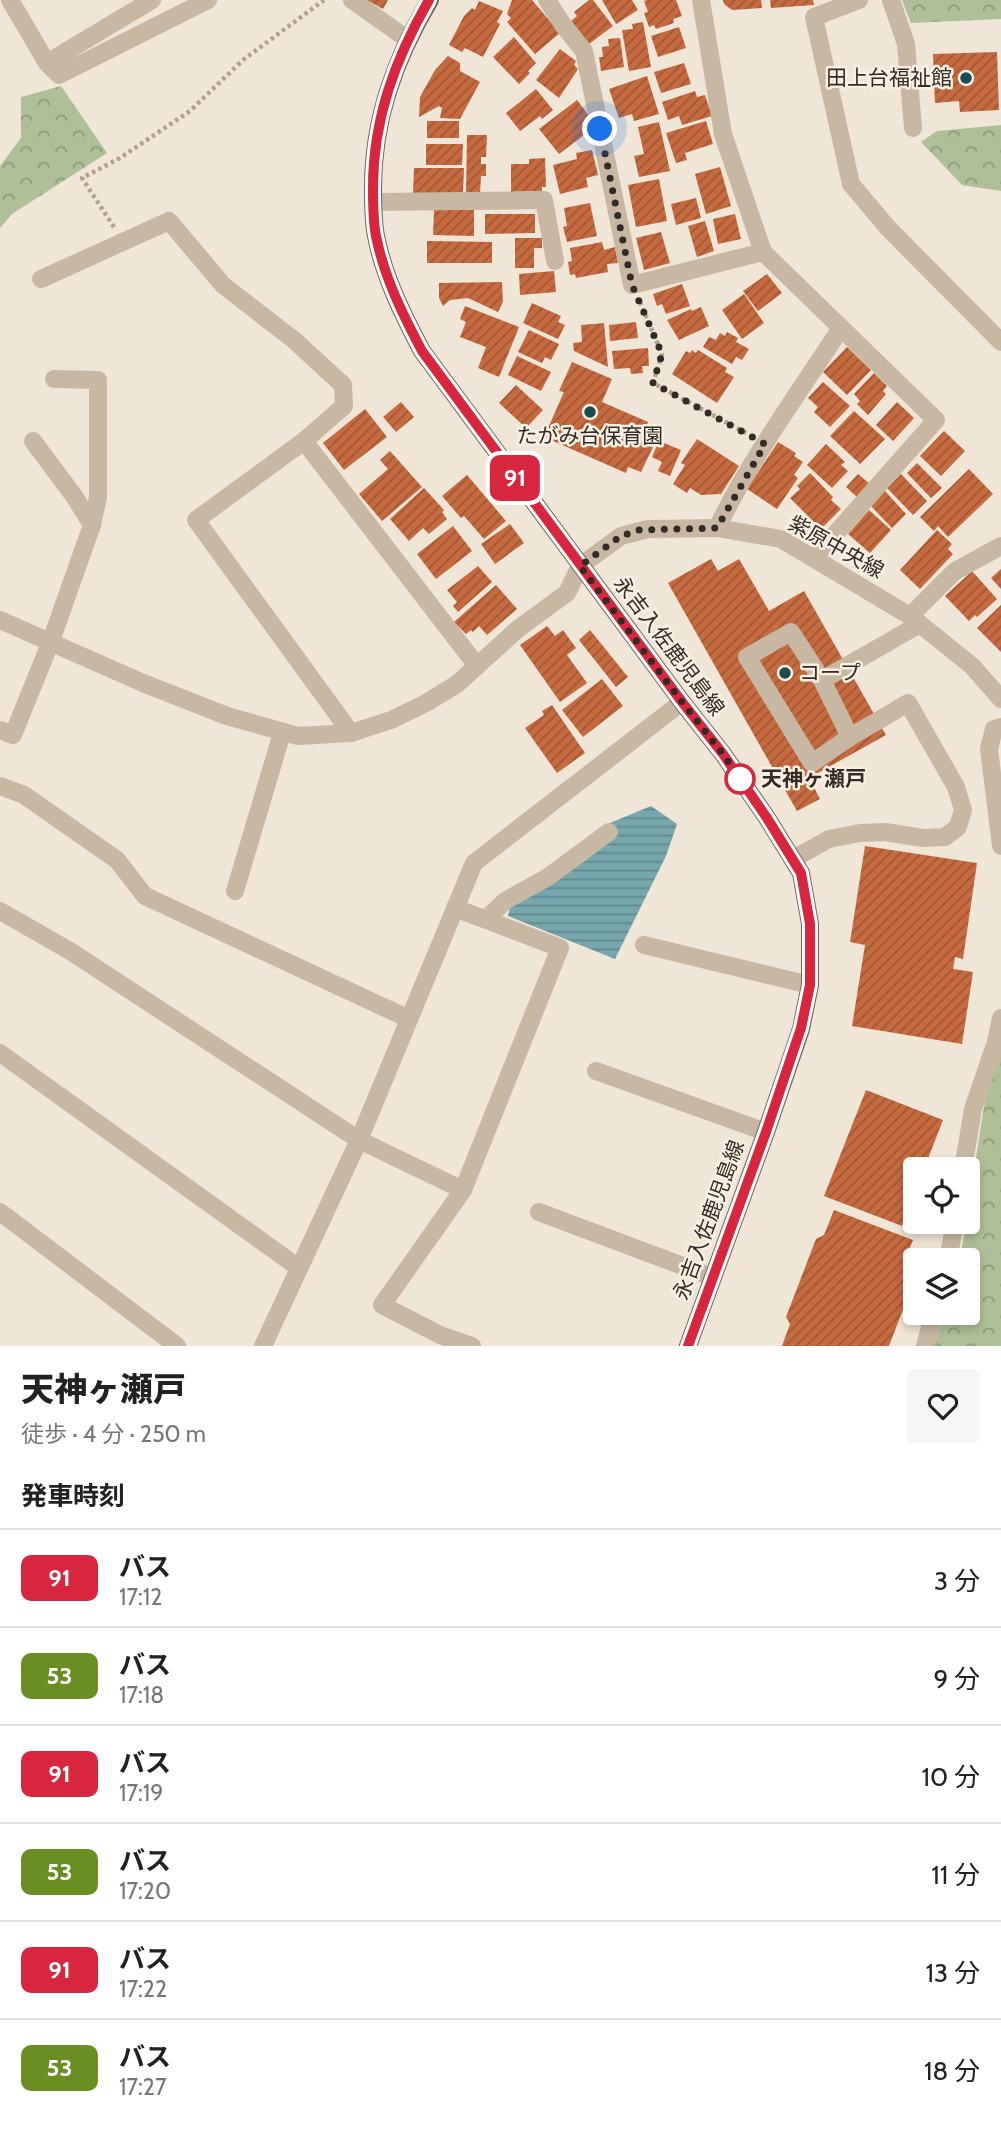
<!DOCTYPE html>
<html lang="ja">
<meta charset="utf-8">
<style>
:root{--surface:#fff;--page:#f6f6f6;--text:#222;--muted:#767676;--line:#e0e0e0}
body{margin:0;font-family:Cabin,"Noto Sans JP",sans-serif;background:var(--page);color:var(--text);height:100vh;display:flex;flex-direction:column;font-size:26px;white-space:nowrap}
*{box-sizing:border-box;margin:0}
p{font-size:23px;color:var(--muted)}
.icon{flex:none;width:38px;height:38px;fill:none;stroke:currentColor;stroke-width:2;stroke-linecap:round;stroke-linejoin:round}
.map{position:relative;height:1346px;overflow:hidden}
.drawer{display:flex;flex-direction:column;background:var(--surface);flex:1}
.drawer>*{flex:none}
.badge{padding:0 14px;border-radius:10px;font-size:24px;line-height:46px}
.buttons{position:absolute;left:903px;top:1157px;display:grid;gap:14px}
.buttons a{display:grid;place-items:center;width:77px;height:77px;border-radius:7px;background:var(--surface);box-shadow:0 4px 10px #0003;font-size:35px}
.you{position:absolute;width:35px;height:35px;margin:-18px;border:5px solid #fff;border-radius:50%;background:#1a73e8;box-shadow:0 0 0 10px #1a73e833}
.map>.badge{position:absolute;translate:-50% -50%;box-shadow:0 0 0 4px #fff}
h2{padding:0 21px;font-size:26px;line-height:63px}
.round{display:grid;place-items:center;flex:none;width:74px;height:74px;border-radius:7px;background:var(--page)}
.overview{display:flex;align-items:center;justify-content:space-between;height:119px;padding:0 21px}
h1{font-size:33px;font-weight:800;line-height:52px}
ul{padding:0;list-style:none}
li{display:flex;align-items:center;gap:21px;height:98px;padding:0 21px;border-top:2px solid var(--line)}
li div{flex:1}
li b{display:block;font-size:26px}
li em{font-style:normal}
li .badge{min-width:77px;font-weight:700;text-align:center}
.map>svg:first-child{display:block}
.forest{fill:url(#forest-crowns)}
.water{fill:url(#water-rules)}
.building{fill:url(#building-hatch)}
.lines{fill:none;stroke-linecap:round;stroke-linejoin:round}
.path{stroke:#b4a18d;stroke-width:4.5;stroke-dasharray:3.5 3.5;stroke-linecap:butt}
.minor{stroke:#c8b7a3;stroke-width:18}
.major{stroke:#756356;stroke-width:18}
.line-casing{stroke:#fff;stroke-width:16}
.line{stroke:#d7263d;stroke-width:10}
.walk{stroke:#332b25;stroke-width:7;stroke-dasharray:0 12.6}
.poi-dot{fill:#1b4c54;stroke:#f8f0e3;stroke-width:2.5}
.stop-dot{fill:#fff;stroke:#d7263d;stroke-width:3.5}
.labels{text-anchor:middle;stroke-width:5;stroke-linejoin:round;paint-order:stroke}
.poi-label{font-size:21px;fill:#332b25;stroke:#f8f0e3;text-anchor:end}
.street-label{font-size:21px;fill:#332b25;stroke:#f8f0e3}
.stop-label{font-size:21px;font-weight:bold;fill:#332b25;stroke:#f8f0e3;text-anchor:start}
</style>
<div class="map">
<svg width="1001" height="1346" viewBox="0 0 1001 1346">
<defs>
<pattern id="forest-crowns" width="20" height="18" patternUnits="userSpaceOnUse" patternTransform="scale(1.75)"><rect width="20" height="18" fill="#afbf97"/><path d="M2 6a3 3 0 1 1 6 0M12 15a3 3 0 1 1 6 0" fill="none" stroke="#8f9b7b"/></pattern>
<pattern id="water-rules" width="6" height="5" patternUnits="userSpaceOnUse" patternTransform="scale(1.75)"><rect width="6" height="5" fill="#76a7ad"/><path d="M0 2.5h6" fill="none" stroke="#61888d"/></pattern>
<pattern id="building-hatch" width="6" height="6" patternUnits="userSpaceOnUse" patternTransform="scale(1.75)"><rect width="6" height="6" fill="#c66a40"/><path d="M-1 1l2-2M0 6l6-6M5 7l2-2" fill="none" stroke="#a15735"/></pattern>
</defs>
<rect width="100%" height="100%" fill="#f0e6d7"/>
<g class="forest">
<polygon points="902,0 1001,0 1001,19 911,23"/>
<polygon points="61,86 107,153 12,214 0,228 0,166 21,138 21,97"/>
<polygon points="1001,125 1001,191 962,185 921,142 937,131"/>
<polygon points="1001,1043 1001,1346 934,1346 944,1313 968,1312 968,1260 960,1260 986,1094"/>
</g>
<polygon class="water" points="651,806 677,824 666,856 615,959 508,916 511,904 617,835 610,823"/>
<g class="building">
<polygon points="367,0 388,0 383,9"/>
<polygon points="512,0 532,0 560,33 535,54 507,22 511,18 507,14"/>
<polygon points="589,0 593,0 613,26 589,44 571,21 577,16 574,12"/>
<polygon points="602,0 632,0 638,10 616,24"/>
<polygon points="647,0 676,0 682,16 673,19 674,23 656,29 654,25 649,27 644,13 648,12 644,1"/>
<polygon points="723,0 761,0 762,8 732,10 724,4"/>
<polygon points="770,0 813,0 814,5 771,8"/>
<polygon points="479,1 503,11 497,22 500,24 483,57 465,48 462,52 449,45 464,16 472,8 475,10"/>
<polygon points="643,22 651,67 629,71 622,30 633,29 632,24"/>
<polygon points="679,27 686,48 658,57 651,36"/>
<polygon points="514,37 536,63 528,71 530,73 519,84 493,57"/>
<polygon points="620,38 624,67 601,71 599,57 603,57 602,47 609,46 608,39"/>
<polygon points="560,49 576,61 574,65 578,69 559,98 536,80"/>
<polygon points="997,52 999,110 960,112 959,101 935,103 933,54"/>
<polygon points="448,56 460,63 460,71 480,82 460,119 440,118 442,108 439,106 419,117 420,97 435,70"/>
<polygon points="684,63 691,84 661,93 654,72"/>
<polygon points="647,76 659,114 634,121 632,114 619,118 609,89"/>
<polygon points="536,89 553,110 542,119 540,116 520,131 506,113"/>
<polygon points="695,91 697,97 705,95 712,116 682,125 679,116 668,120 662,102"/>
<polygon points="577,100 590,117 582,123 588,132 559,154 539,129"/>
<rect x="427" y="121" width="32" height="17"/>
<polygon points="706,121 713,144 685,153 687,160 676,163 666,133"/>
<polygon points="659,122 670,171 639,177 634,156 644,154 638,127"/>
<polygon points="467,135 487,135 486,157 481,157 481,164 486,164 486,176 481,176 480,194 466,194"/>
<polygon points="426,144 463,144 462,165 426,165"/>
<polygon points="592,150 598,175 586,178 588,187 560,194 553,165 577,159 576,153"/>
<polygon points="545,158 546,187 542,187 542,191 511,192 511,164 529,164 529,159"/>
<polygon points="720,167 731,206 706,214 695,174"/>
<polygon points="414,168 464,168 463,194 413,193"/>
<polygon points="659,179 667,221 636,227 628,185"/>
<polygon points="696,198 701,218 676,225 671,204"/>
<polygon points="590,203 597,236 567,242 563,227 567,226 564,208"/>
<polygon points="434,210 474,210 474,236 433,235"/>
<polygon points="485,214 535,214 535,233 485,234"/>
<polygon points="735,214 741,239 718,244 713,219"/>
<polygon points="705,221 714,251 697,257 688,226"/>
<polygon points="661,232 670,263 644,270 636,238"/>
<polygon points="515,238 542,238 542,248 534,248 534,268 515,268"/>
<polygon points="427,241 492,242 492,263 427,263"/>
<polygon points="602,242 604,250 615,247 618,263 607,264 608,272 576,278 575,274 570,275 568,262 572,261 570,248"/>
<polygon points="554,271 556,292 520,295 519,274"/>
<polygon points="767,274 782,293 758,311 743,291"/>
<polygon points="502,282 503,302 498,312 468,298 450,300 443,306 439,298 439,283"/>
<polygon points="682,284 690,306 666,314 662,304 657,306 653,294"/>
<polygon points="744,294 764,323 742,339 722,310"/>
<polygon points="532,303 561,316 558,322 565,325 558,339 523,323"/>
<polygon points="465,306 519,327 499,377 478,368 486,347 460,337 466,322 460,319"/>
<polygon points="701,307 709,326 679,340 667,320 691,309 692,311"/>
<polygon points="636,322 638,338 610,341 609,325"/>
<polygon points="604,323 608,367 574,351 573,343 582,342 581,325"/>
<polygon points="529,330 559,344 551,360 545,357 542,363 518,352"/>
<polygon points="727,332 738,338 736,342 749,349 742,360 736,357 732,364 703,347 709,337 716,340 720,333 725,336"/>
<polygon points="847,347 871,370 847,395 823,372"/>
<polygon points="648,348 649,366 642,366 643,373 631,374 630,368 614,369 612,351"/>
<polygon points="692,350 696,353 698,350 727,368 725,372 734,377 717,403 672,374 686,351 690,353"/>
<polygon points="517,356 551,372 541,391 508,375"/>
<polygon points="572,362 612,379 602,402 648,422 640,441 653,447 641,472 628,467 626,473 544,437 564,392 559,391"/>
<polygon points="874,373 887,386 883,391 886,394 868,415 857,404 860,401 854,394"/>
<polygon points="823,382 850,406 830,427 814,412 818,407 808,398"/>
<polygon points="516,385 543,410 526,428 499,403"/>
<polygon points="401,402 414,417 396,432 383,417"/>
<polygon points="897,402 914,418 893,441 876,425"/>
<polygon points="365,409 387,437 344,470 323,443"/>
<polygon points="854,411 885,439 860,464 830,436"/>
<polygon points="944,431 965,451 941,476 920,456"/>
<polygon points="697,439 739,466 721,494 701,495 690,488 687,493 673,484 685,465 681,463"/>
<polygon points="659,441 681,450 670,476 658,471 662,462 652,457"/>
<polygon points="778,442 796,453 794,456 803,462 794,475 798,478 777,509 747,489"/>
<polygon points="826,444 845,462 841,465 848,471 832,488 807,465"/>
<polygon points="390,451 422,487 382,521 359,494 388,469 380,460"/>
<polygon points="917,463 942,488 931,498 907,473"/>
<polygon points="969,469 993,494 948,537 938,526 934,531 920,517"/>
<polygon points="810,473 833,497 831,500 841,509 821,529 790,498 800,489 797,486"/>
<polygon points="858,474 870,484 858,498 846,487"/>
<polygon points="901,474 927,501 913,515 887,488"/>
<polygon points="467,475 506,521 484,539 464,516 461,518 442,496"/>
<polygon points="424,488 444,510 442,512 447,519 429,534 423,528 409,541 390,519"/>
<polygon points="885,491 906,514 892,528 870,505"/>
<polygon points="869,510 891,530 870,553 848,534"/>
<polygon points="510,524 524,543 495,564 481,544"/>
<polygon points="453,526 472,551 436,579 417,554"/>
<polygon points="937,530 952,544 948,549 953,554 920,589 900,570"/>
<polygon points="711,559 718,571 739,559 769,611 804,591 886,735 809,778 820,799 797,811 668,583"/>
<polygon points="478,566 492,582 458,612 453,606 457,602 447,590"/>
<polygon points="1001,569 1001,589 991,578"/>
<polygon points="972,571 997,599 977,617 975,615 969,621 945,596"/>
<polygon points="496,585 517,609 487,635 479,626 473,632 471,630 466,634 454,622"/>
<polygon points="1001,605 1001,652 977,628"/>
<polygon points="547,626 555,636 563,630 576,648 567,655 587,683 560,702 520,645"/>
<polygon points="590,630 628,677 616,687 579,640"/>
<polygon points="602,679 623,706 583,737 562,710"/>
<polygon points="552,705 585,753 557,773 525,728 544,715 542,711"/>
<polygon points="865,846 977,863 963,959 955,957 953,969 973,972 962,1044 852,1026 865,945 850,942"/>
<polygon points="866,1090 943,1120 924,1169 915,1169 915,1191 902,1226 824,1196"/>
<polygon points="834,1210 913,1240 906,1257 915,1261 915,1278 889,1346 782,1346 790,1324 786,1317 816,1239 824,1235"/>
</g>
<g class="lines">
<g class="path">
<polyline points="114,227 82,178 120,158 190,111 243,60 324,0"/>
<polyline points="640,302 662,354 653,383 748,434"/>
</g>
<g class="minor">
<polyline points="10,0 47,63 152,0"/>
<polyline points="352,0 407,39"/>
<polyline points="547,0 563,25 584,51 632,285 763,252"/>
<polyline points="701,0 723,134 763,252 936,420 814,558"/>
<polyline points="859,0 814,17 851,184 888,228 1001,342"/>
<polyline points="891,0 906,44 913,128"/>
<polyline points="47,63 59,75 208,0"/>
<polyline points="373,202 544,200 555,261"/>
<polyline points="41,279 169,221 223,285 294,340 343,385 344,406 304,441 196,520 351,733"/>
<polyline points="54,379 98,380 98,497 92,525"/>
<polyline points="304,441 477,666"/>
<path d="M 717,528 C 751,458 798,394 841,328"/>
<polyline points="910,616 955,571 1001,546"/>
<polyline points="0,620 143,683 227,716 298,736 351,733 391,720 426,703 457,684 519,628 567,593 580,566 621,536 648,529 717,528 781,539 910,616 972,666 1001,699"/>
<polygon points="791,632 822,680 850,737 812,763 747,657"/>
<polyline points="822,680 920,624"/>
<polyline points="1001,727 994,729 989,749 1001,846"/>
<polyline points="0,730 13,735 51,641 92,525 74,496 33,441"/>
<polyline points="0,786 24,795 117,860 145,896 409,1019"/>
<polyline points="793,859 829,839 860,833 885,832 923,838 945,837 958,827 963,810 956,787 908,703 850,737"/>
<polyline points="235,891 282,733"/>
<polyline points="455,908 560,948 463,1190 382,1305 440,1335 472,1346"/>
<polyline points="0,911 70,951 359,1140 463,1190"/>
<polyline points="486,919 505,901 548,877 609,832"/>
<polyline points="644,945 810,985"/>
<polyline points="0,1053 299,1268"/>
<polyline points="596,1071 766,1132"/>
<polyline points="963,1169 973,1109 996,1042 1001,1018"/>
<polyline points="0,1212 177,1346"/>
<polyline points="539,1212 712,1277"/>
<polyline points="948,1260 955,1222"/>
<polyline points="263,1346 359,1140 474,863 682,702"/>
<polyline points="925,1346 934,1312"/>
</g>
<path class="major" d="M 430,0 C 395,59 373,119 373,188 C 373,204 373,221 376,236 C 384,277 403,315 422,351 L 682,702 L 723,754 L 767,818 L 801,873 L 810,924 L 810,985 L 801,1029 L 766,1132 L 688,1346"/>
</g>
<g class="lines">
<g class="line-casing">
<path id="line" d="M 429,0 C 395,59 373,119 373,188 C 373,204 373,221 376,236 C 384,277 403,315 422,351 L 682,702 L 723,754 L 767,818 L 801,873 L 810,924 L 810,985 L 801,1028 L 766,1132 L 688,1346"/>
</g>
<use href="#line" class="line"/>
<polyline class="walk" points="600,129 632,285 662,354 653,383 765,444 717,528 639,530 621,536 580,566 682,702 723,754 740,779"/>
</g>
<g class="poi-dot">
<circle cx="966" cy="78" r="7"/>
<circle cx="590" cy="412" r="7"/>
<circle cx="785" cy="673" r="7"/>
</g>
<circle class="stop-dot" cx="740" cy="779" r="14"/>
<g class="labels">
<g class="poi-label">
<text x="952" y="85">田上台福祉館</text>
<text x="590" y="443" text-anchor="middle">たがみ台保育園</text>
<text x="799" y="680" text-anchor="start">コープ</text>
</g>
<g class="street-label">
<text transform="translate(836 547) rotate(29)" y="7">紫原中央線</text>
<text transform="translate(669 646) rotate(53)" y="7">永吉入佐鹿児島線</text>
<text transform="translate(709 1220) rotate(-70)" y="7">永吉入佐鹿児島線</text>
</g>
<g class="stop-label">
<text x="761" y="786">天神ヶ瀬戸</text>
</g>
</g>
</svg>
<div class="buttons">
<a><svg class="icon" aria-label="locate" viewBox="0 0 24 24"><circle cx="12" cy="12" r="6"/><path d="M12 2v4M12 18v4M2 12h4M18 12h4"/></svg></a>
<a><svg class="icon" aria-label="layers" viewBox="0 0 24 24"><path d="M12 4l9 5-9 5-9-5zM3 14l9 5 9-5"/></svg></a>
</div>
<div class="you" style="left:600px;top:129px"></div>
<b class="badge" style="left:515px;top:478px;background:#d7263d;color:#fff">91</b>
</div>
<section class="drawer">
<div class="overview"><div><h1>天神ヶ瀬戸</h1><p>徒歩 · 4 分 · 250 m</p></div><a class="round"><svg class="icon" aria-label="heart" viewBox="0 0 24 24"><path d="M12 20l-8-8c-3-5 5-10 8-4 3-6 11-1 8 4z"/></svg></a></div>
<h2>発車時刻</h2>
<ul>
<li><span class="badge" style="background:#d7263d;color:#fff">91</span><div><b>バス</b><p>17:12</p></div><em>3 分</em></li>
<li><span class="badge" style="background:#6b8e23;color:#fff">53</span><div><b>バス</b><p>17:18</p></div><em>9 分</em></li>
<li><span class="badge" style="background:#d7263d;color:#fff">91</span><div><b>バス</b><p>17:19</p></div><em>10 分</em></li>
<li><span class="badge" style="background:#6b8e23;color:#fff">53</span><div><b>バス</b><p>17:20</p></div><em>11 分</em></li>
<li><span class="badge" style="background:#d7263d;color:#fff">91</span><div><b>バス</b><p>17:22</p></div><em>13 分</em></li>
<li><span class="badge" style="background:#6b8e23;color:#fff">53</span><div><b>バス</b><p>17:27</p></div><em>18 分</em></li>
</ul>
</section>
